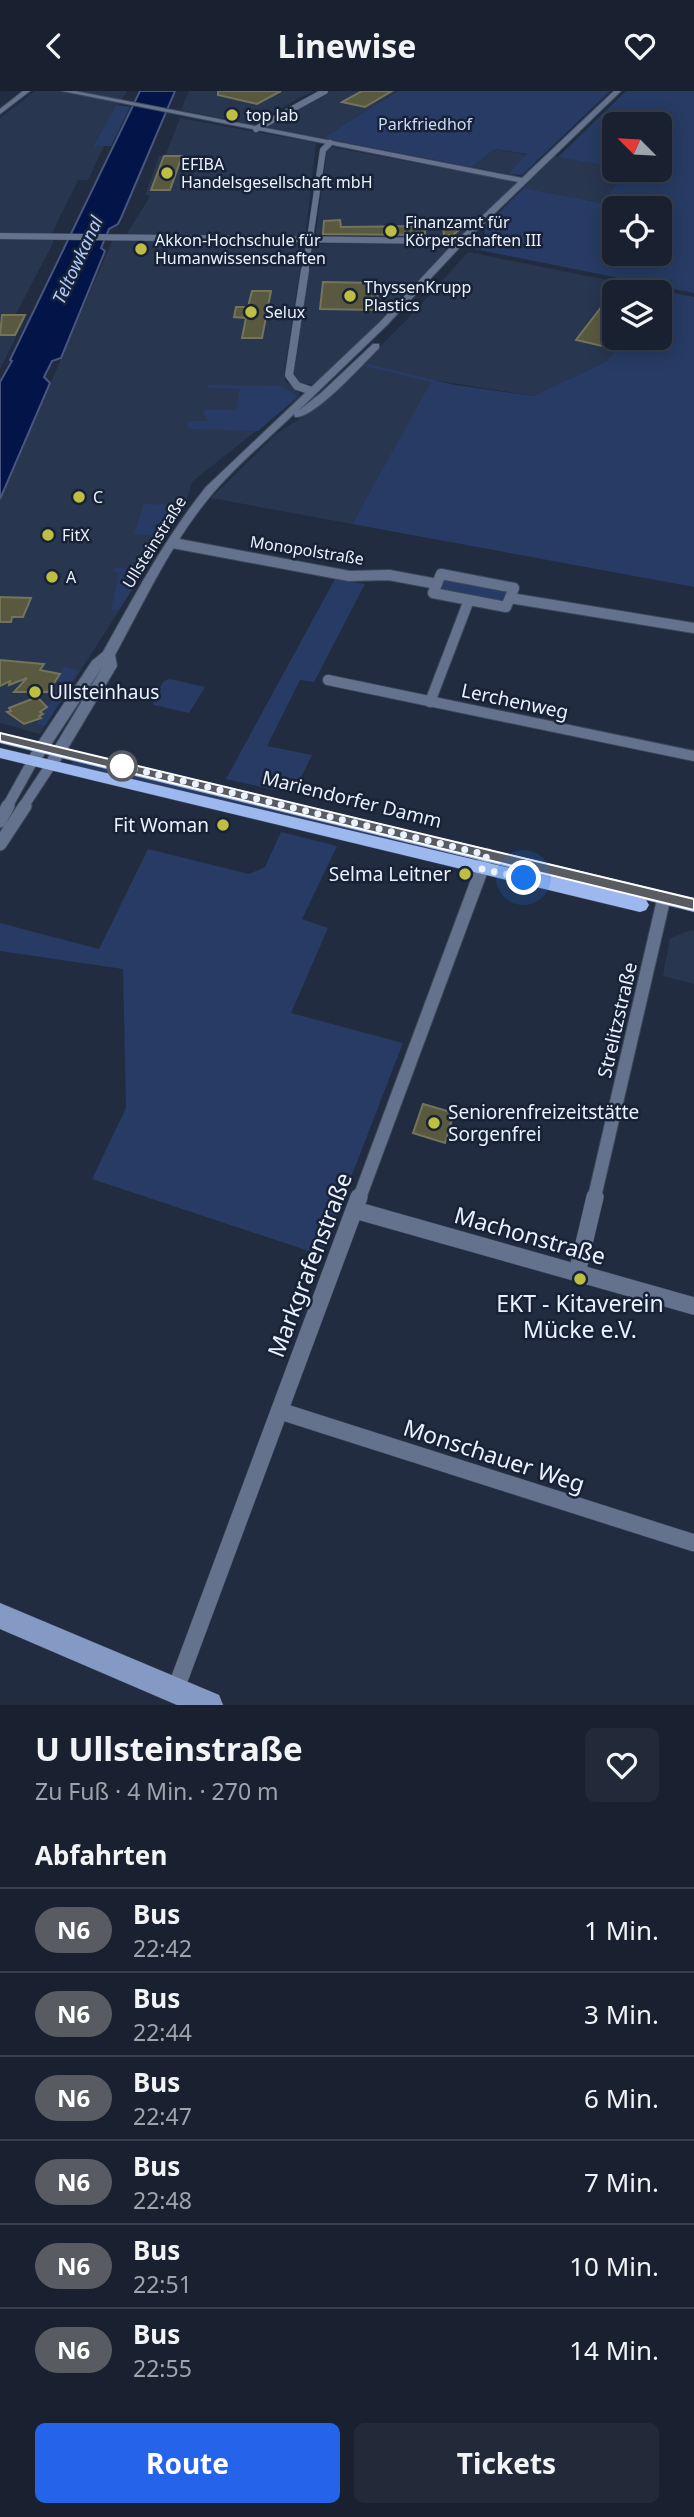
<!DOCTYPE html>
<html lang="de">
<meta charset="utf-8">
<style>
:root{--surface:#192130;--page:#222938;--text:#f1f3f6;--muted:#9fa3ab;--line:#373e4c;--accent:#2563eb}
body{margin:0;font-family:"Noto Sans",sans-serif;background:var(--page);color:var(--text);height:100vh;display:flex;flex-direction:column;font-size:26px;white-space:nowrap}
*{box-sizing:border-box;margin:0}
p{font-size:23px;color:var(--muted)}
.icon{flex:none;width:38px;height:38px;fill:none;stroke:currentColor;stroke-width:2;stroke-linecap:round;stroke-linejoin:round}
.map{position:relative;height:1614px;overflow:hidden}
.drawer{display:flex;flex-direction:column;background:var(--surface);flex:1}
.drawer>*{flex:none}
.badge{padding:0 14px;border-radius:23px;font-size:24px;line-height:46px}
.needle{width:46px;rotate:294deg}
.buttons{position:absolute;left:602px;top:21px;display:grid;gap:14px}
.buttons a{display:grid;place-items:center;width:70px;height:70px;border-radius:10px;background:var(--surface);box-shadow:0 4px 18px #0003,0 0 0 2px var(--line);font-size:35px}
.you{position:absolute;width:35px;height:35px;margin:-18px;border:5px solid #fff;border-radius:50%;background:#1a73e8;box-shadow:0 0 0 10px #1a73e833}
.map>.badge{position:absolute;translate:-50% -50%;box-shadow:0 0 0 4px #fff}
h2{padding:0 35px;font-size:26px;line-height:63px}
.round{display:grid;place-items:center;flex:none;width:74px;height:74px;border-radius:10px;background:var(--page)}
.summary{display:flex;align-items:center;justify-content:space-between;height:119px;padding:0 35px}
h1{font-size:33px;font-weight:700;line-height:52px}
.button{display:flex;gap:14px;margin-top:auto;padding:14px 35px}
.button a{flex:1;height:80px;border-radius:10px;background:var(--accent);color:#fff;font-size:28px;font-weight:700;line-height:80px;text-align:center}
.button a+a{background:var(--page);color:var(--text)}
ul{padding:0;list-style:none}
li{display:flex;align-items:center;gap:21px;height:84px;padding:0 35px;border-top:2px solid var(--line)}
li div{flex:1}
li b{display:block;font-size:26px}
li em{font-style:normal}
li .badge{min-width:77px;font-weight:700;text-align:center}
header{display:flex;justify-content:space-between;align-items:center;height:91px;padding:0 35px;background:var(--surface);font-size:32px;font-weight:700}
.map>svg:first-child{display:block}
.built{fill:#293650}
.green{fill:#273b64;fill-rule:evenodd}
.water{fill:#031448;stroke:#48567f;stroke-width:2}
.building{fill:#58593e;stroke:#737459;stroke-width:2}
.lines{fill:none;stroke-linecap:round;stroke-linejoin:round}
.minor-far4-casing{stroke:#3d485b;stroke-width:7}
.minor-far3-casing{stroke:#3d485b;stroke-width:9}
.minor-far2-casing{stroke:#3d485b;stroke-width:12}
.minor-far1-casing{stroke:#3d485b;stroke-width:15}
.minor-casing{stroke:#3d485b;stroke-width:18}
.tertiary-casing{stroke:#3d485b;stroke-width:2}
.secondary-casing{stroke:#3d485b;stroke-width:1}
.primary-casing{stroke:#3d485b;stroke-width:1}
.minor-far4{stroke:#64728d;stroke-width:6}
.minor-far3{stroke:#64728d;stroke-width:8}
.minor-far2{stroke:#64728d;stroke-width:10}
.minor-far1{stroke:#64728d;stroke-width:13}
.minor{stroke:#64728d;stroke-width:17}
.tertiary{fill:#64728d;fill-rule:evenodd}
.secondary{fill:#8499c4;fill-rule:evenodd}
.primary{fill:#9cb8ef;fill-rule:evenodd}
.line{fill:#595b62;stroke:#fff;stroke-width:2}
.walk{stroke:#eaf1ff;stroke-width:7;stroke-dasharray:0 12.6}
.poi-dot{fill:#bebf42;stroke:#182236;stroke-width:2.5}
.stop-dot{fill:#fff;stroke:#595b62;stroke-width:3.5}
.labels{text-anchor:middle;stroke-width:5;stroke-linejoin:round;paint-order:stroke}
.far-poi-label{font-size:16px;fill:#eaf1ff;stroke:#182236;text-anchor:start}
.far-park-label{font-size:16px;fill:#c7d9fc;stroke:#182236}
.far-street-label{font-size:16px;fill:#eaf1ff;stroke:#182236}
.far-water-label{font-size:18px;font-style:italic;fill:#b0cafe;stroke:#182236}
.poi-label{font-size:19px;fill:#eaf1ff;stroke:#182236;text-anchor:start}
.street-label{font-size:19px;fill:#eaf1ff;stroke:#182236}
.near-street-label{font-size:23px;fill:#eaf1ff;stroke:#182236}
.near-poi-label{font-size:23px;fill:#eaf1ff;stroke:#182236}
</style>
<header><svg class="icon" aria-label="back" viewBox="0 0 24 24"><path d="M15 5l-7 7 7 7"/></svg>Linewise<svg class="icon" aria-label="heart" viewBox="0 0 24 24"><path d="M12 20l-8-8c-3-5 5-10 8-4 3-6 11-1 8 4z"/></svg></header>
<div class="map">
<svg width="694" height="1614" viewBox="0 0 694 1614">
<rect width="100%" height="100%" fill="#212c40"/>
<g class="built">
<polygon points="35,0 127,0 93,54 104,55 88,89 78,89 53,140 53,152 16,223 27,224 0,278 0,27"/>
<polygon points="189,0 313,0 251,33 181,19"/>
<polygon points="331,0 398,0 323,47 266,36"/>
<polygon points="180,27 316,52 305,148 125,146 149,107 150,104 145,104 159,65 165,65"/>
<polygon points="331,56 511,90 516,93 458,147 315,148 327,59"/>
<polygon points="495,58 528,64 508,83 472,76"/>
<polygon points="555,65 614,76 614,79 630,79 601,112 523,97"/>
<polygon points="113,148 304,152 284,283 286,291 299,301 300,305 192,391 187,408 159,457 40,643 0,632 0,409"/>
<polygon points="435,151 449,156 372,238 313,293 301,293 294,282 313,153"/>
<polygon points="468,161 657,199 614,201 614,247 623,247 607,270 533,305 433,289 352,433 211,407 276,343 313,319 341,293 406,230"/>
<polygon points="691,839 694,840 694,893 663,885 670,847"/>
</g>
<g class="green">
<polygon points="398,0 610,0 522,84 508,83 527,63 495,58 472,76 323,47"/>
<path d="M 626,0 L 694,0 L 694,202 L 474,158 L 485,146 L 484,136 L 524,97 L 601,112 L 629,79 L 660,79 L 660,33 L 614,33 L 614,76 L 558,66 ZM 614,117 L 660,117 L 660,163 L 614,163 Z"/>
<polygon points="117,14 130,16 111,55 93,55"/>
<polygon points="657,199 694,206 694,496 352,433 431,291 365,275 367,273 455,294 533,305 607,270 623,247 660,247 660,201 655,201"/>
<polygon points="208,294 282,295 296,304 295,308 258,340 190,338 187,336 189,330 207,330 203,319 236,319 240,298 207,297"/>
<polygon points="144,413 181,414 165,445 134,443"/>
<polygon points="115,477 145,478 119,519 111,519 119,481 114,481"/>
<polygon points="335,488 365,493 314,591 300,589 267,655 312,664 293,703 226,688"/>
<polygon points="445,488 507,501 504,510 500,511 440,499"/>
<polygon points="64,575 79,580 45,635 37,633 60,596 60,590 56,589"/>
<polygon points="170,588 205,596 189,622 154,614 152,609 164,590"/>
<polygon points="73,670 465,764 465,767 70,675"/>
<polygon points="281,741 337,755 302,828 328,837 291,922 403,952 321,1164 92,1088 126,1017 123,878 0,860 0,832 99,858 148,758 249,783 265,776"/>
</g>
<polygon class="water" points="140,0 175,0 121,127 118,133 109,138 101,157 105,160 61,267 52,270 44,286 50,292 0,408 0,291 12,270 10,269"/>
<g class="building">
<polygon points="218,0 281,0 257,13 218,4"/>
<polygon points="362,0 392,0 365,16 342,11"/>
<polygon points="164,65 182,65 170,99 151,99"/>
<polygon points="340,129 341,136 425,135 425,144 323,143 324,130"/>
<polygon points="442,129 458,129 460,138 453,144 444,144"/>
<polygon points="323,191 378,192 377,219 320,218"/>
<polygon points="252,200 271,200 262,247 242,247 246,227 234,226 236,216 248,216"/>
<polygon points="606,210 614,211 614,239 602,255 576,249"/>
<polygon points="2,224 25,224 15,244 0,244"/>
<polygon points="0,506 31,507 23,526 12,526 11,531 0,531"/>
<polygon points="0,569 44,573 40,579 60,583 48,601 14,601 27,587 9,594 10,590 0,595"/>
<polygon points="37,606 47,616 40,621 43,623 39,625 41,627 24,633 7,621 11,620 9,617"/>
<polygon points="423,1013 454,1022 445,1052 413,1042"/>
</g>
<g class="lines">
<g class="minor-far4-casing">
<g id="minor-far4">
<polyline points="256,38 325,0"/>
<polyline points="0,145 445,150 471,153"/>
<polyline points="305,181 323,59 330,52"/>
</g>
</g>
<g class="minor-far3-casing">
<polyline id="minor-far3" points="305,179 289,284 297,295 312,300"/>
</g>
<g class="minor-far2-casing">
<g id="minor-far2">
<polyline points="173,452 349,485 389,484 437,493"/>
<polygon points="441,483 514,497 506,516 433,502"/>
<polyline points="510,507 694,537"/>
<polyline points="328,589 694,665"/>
<polyline points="430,611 469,509"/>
<polyline points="7,716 32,671"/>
<polyline points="23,716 50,675"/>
</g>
</g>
<g class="minor-far1-casing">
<g id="minor-far1">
<polyline points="0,730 8,715"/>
<polyline points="0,753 25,715"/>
<polyline points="359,1108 487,764"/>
<polyline points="594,1108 664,807"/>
</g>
</g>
<g class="minor-casing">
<g id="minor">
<polyline points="355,1119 694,1215"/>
<polyline points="577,1182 595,1106"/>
<polyline points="280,1320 694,1452"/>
<polyline points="175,1600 359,1106"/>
</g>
</g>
<g class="tertiary-casing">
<g id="tertiary">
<polygon points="23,0 30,0 0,23 0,18"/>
<path d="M 62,0 L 75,0 L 522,87 L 614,0 L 621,0 L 463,153 L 387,234 L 298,320 L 321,302 L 373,253 L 379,253 L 379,257 C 364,272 314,328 295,326 L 294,323 C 267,349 237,374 213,402 C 172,450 145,509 115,564 L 117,575 L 55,679 L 50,680 L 43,675 L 103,575 L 37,675 L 27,675 L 25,671 L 92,570 L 103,561 C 135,504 165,447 206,396 L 381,230 L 457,149 L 518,91 Z"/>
</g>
</g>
<g class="secondary-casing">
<polygon id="secondary" points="0,1512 219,1604 223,1614 177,1614 0,1538"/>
</g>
<g class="primary-casing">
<polygon id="primary" points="0,642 694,807 694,821 646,809 649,814 646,819 640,821 0,667 0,657 557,788 0,652"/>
</g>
<use href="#minor-far4" class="minor-far4"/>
<use href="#minor-far3" class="minor-far3"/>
<use href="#minor-far2" class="minor-far2"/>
<use href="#minor-far1" class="minor-far1"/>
<use href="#minor" class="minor"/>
<use href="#tertiary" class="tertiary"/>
<use href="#secondary" class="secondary"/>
<use href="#primary" class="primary"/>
</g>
<polygon class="line" points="0,642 694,808 694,819 0,650"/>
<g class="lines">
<polyline class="walk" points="122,675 487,764 482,778 524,787"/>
</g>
<g class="poi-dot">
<circle cx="232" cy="24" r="7"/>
<circle cx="167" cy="82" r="7"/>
<circle cx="391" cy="140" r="7"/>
<circle cx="141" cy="158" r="7"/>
<circle cx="350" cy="205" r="7"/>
<circle cx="251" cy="221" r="7"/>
<circle cx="79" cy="406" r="7"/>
<circle cx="48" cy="444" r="7"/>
<circle cx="52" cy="486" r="7"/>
<circle cx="35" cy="601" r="7"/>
<circle cx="223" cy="734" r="7"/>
<circle cx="465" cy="783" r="7"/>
<circle cx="434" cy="1032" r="7"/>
<circle cx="580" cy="1188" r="7"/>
</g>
<circle class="stop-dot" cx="122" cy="675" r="14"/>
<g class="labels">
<g class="far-poi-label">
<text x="246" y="30">top lab</text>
<text x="181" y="79">EFIBA<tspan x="181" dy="18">Handelsgesellschaft mbH</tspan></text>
<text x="405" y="137">Finanzamt für<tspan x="405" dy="18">Körperschaften III</tspan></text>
<text x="155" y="155">Akkon-Hochschule für<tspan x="155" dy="18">Humanwissenschaften</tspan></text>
<text x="364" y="202">ThyssenKrupp<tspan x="364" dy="18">Plastics</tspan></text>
<text x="265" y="227">Selux</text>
<text x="93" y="412">C</text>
<text x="62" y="450">FitX</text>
<text x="66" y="492">A</text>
</g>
<g class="far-park-label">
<text x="425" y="39">Parkfriedhof</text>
</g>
<g class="far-street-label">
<text transform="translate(154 451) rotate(-58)" y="6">Ullsteinstraße</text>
<text transform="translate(307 459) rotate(9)" y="6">Monopolstraße</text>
</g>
<g class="far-water-label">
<text transform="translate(78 169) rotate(-65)" y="6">Teltowkanal</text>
</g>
<g class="poi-label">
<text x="49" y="608">Ullsteinhaus</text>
<text x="209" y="741" text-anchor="end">Fit Woman</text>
<text x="451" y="790" text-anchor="end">Selma Leitner</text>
<text x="448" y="1028">Seniorenfreizeitstätte<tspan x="448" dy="22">Sorgenfrei</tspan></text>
</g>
<g class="street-label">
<text transform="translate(515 610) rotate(12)" y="7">Lerchenweg</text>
<text transform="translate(352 708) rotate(14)" y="7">Mariendorfer Damm</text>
<text transform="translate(617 929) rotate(-77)" y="7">Strelitzstraße</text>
</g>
<g class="near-street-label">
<text transform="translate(530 1145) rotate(16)" y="8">Machonstraße</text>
<text transform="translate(310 1174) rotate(-69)" y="8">Markgrafenstraße</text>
<text transform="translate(494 1365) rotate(18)" y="8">Monschauer Weg</text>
</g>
<g class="near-poi-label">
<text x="580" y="1221">EKT - Kitaverein<tspan x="580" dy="26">Mücke e.V.</tspan></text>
</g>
</g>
</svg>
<div class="buttons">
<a><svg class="needle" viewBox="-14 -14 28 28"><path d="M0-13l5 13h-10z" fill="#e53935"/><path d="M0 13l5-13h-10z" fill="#9fa3ab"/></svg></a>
<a><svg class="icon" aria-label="locate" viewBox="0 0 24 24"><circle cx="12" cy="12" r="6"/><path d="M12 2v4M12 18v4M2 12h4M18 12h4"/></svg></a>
<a><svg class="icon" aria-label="layers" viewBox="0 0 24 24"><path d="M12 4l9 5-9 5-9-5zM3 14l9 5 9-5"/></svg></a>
</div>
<div class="you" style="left:524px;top:787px"></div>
</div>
<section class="drawer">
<div class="summary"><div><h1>U Ullsteinstraße</h1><p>Zu Fuß · 4 Min. · 270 m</p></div><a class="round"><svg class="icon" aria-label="heart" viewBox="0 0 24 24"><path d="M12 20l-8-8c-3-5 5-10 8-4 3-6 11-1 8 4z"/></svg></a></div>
<h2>Abfahrten</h2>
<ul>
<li><span class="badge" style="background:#595b62;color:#fff">N6</span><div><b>Bus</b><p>22:42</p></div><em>1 Min.</em></li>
<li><span class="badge" style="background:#595b62;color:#fff">N6</span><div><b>Bus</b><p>22:44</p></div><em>3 Min.</em></li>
<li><span class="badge" style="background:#595b62;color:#fff">N6</span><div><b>Bus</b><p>22:47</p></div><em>6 Min.</em></li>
<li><span class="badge" style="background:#595b62;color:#fff">N6</span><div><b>Bus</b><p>22:48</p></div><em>7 Min.</em></li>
<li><span class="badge" style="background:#595b62;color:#fff">N6</span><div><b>Bus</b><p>22:51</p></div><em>10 Min.</em></li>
<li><span class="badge" style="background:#595b62;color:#fff">N6</span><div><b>Bus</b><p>22:55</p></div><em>14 Min.</em></li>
</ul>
<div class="button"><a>Route</a><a>Tickets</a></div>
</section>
